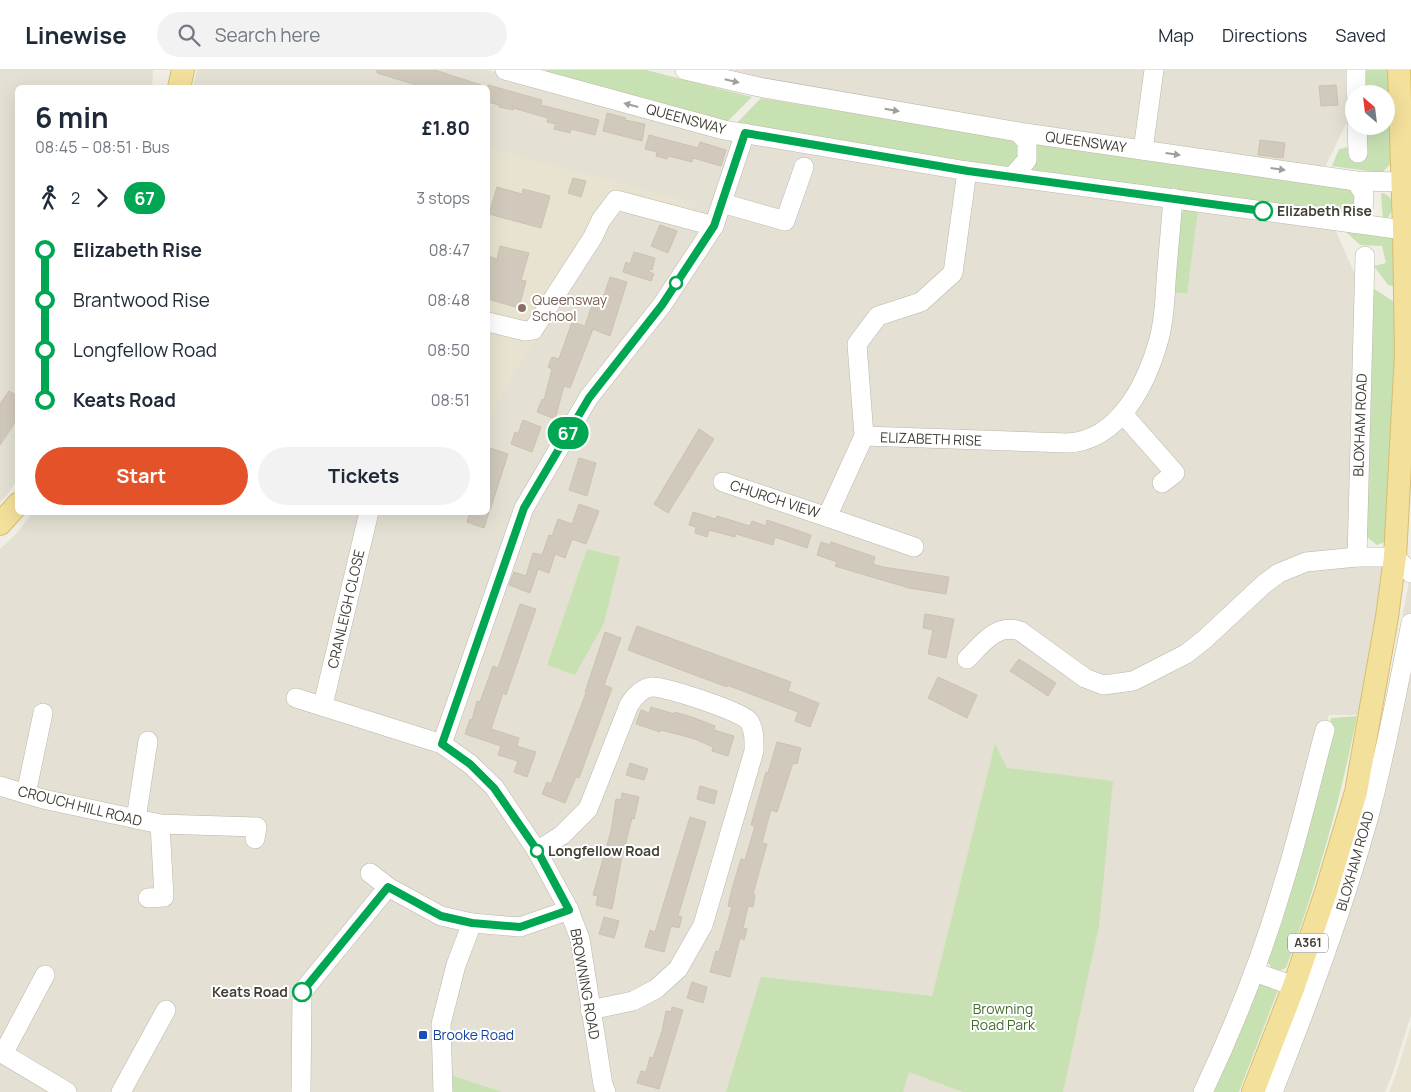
<!DOCTYPE html>
<meta charset="utf-8">
<style>
:root{--surface:#fff;--page:#f2f2f3;--text:#1f2937;--muted:#747a83;--line:#e0e1e3;--accent:#e35229}
body{margin:0;font-family:Manrope,sans-serif;background:var(--page);color:var(--text);height:100vh;display:flex;flex-direction:column;font-size:19px;white-space:nowrap}
*{box-sizing:border-box;margin:0}
p{font-size:16px;color:var(--muted)}
.icon{flex:none;width:28px;height:28px;fill:none;stroke:currentColor;stroke-width:2;stroke-linecap:round;stroke-linejoin:round}
.map{position:relative;flex:1;overflow:hidden}
.panel{position:absolute;left:15px;top:15px;width:475px;height:430px;display:flex;flex-direction:column;background:var(--surface);border-radius:8px;box-shadow:0 5px 20px #0002}
.panel>*{flex:none}
.badge{padding:0 10px;border-radius:16px;font-size:18px;line-height:32px}
.needle{width:32px;rotate:332deg}
.buttons{position:absolute;left:1345px;top:15px;display:grid;gap:10px}
.buttons a{display:grid;place-items:center;width:50px;height:50px;border-radius:50%;background:var(--surface);box-shadow:0 5px 20px #0002;font-size:25px}
.map>.badge{position:absolute;translate:-50% -50%;box-shadow:0 0 0 2px #fff}
.legs{display:flex;align-items:center;gap:8px;height:55px;padding:0 20px;font-size:16px}
.legs p{margin-inline-start:auto}
.headline{display:flex;align-items:center;justify-content:space-between;height:85px;padding:0 20px}
h1{font-size:28px;font-weight:700;line-height:38px}
.primary-button{display:flex;gap:10px;margin-top:auto;padding:10px 20px}
.primary-button a{flex:1;height:58px;border-radius:30px;background:var(--accent);color:#fff;font-size:20px;font-weight:700;line-height:58px;text-align:center}
.primary-button a+a{background:var(--page);color:var(--text)}
ul{padding:0 20px;list-style:none}
li{display:flex;align-items:center;gap:18px;height:50px;font-size:19px}
li i{display:grid;place-items:center;width:8px;height:100%;margin:0 6px;background:currentColor}
li i::after{content:'';width:12px;height:12px;margin:-6px;border:4px solid;border-radius:50%;background:var(--surface)}
li p{margin-inline-start:auto}
li:first-child i{background:linear-gradient(#0000 50%,currentColor 0)}
li:last-child i{background:linear-gradient(currentColor 50%,#0000 0)}
header{display:flex;align-items:center;gap:30px;box-sizing:border-box;height:70px;padding:0 25px;background:var(--surface);border-bottom:1px solid var(--line)}
header strong{font-size:24px}
nav{display:flex;gap:28px;margin-inline-start:auto;font-size:18px}
.search{width:350px;height:45px;background:var(--page);display:flex;align-items:center;gap:12px;box-sizing:border-box;padding:0 18px;border-radius:28px;color:var(--muted);font-size:19px}
.map>svg:first-child{display:block}
.residential{fill:#e4e0d4}
.education{fill:#e8e3d0}
.green{fill:#c8e1b2}
.parking{fill:#e2e0dd}
.building{fill:#d1cabc;stroke:#cbc2b0}
.lines{fill:none;stroke-linecap:round;stroke-linejoin:round}
.minor-casing{stroke:#bbb6a9;stroke-width:20}
.major-casing{stroke:#d6be6d;stroke-width:24}
.minor{stroke:#fff;stroke-width:19}
.major{stroke:#f3e09b;stroke-width:22}
.oneway{fill:#a09e9a}
.line-1-casing{stroke:#fff;stroke-width:11}
.line-1{stroke:#00a651;stroke-width:8}
.stop-1-dot{fill:#fff;stroke:#00a651;stroke-width:2.5}
.education-dot{fill:#8d6e63;stroke:#fff;stroke-width:2}
.transit-dot{fill:#1a4fb4;stroke:#fff;stroke-width:2}
.labels{text-anchor:middle;stroke-width:4;stroke-linejoin:round;paint-order:stroke}
.shield{fill:#fff;stroke:#7b7872;stroke-width:1}
.shield-label{font-size:12px;font-weight:bold;fill:#423e35}
.street-label{font-size:14px;fill:#423e35;stroke:#fff}
.stop-label{font-size:14px;font-weight:bold;fill:#423e35;stroke:#fff;text-anchor:start}
.education-label{font-size:14px;fill:#785e54;stroke:#fff;text-anchor:start}
.park-label{font-size:14px;fill:#426d2f;stroke:#fff}
.transit-label{font-size:14px;fill:#164399;stroke:#fff;text-anchor:start}
</style>
<header>
<strong>Linewise</strong>
<div class="search"><svg class="icon" aria-label="search" viewBox="0 0 24 24"><circle cx="10" cy="10" r="6"/><path d="M15 15l6 6"/></svg>Search here</div>
<nav><a>Map</a><a>Directions</a><a>Saved</a></nav>
</header>
<div class="map">
<svg width="1411" height="1022" viewBox="0 0 1411 1022">
<rect width="100%" height="100%" fill="#f0eee5"/>
<g class="residential">
<polygon points="0,0 153,0 152,17 18,18 18,409 6,426 0,432"/>
<polygon points="197,0 487,0 743,71 966,111 1333,155 1358,211 1350,497 1385,496 1358,645 1329,645 1250,902 1196,1022 0,1022 0,479 18,462 32,443 488,442 488,18 193,17"/>
<polygon points="735,0 1351,0 1354,38 1324,99 1016,53 734,6"/>
<polygon points="1411,503 1411,945 1393,1003 1385,1022 1265,1022 1362,745"/>
</g>
<g class="education">
<polygon points="488,78 696,133 685,157 620,139 504,319 488,357"/>
<polygon points="1411,956 1411,1022 1389,1022 1396,1004"/>
</g>
<g class="green">
<polygon points="546,0 646,0 752,27 724,55 553,8"/>
<polygon points="1360,0 1389,0 1393,91 1382,103 1332,96 1339,79 1360,75 1360,56 1386,56 1386,24 1360,24"/>
<polygon points="761,28 1010,68 1022,75 1022,87 1009,100 734,56"/>
<polygon points="1034,74 1353,117 1357,124 1355,147 1028,102"/>
<path d="M 1381,123 C 1397,125 1394,145 1383,152 Z"/>
<polygon points="1186,139 1198,140 1187,223 1174,223 1179,145"/>
<polygon points="1342,158 1385,162 1396,171 1399,218 1388,215 1374,196 1386,193 1382,176 1360,175"/>
<polygon points="1368,215 1396,233 1395,305 1387,471 1377,475 1367,467"/>
<polygon points="587,479 620,487 604,553 575,605 547,595"/>
<path d="M 1357,646 C 1340,732 1316,816 1286,898 L 1279,901 L 1272,899 L 1266,889 L 1304,765 L 1331,648 Z"/>
<polygon points="995,674 1007,698 1113,711 1099,856 1063,1022 963,1022 909,1002 903,1022 726,1022 761,907 932,926"/>
<polygon points="1257,913 1278,920 1239,1022 1208,1022"/>
<polygon points="450,1005 502,1022 450,1022"/>
</g>
<polygon class="parking" points="794,86 817,93 797,158 774,152"/>
<g class="building">
<polygon points="377,0 435,0 481,15 480,18 426,18 377,3"/>
<polygon points="488,15 542,30 541,35 599,50 595,65 571,59 570,63 554,59 556,54 547,52 548,48 513,38 513,40 499,37 499,35 488,32"/>
<polygon points="1336,15 1338,35 1321,36 1319,16"/>
<polygon points="607,43 626,48 625,50 645,54 642,71 603,61"/>
<polygon points="649,65 698,78 700,72 726,80 721,96 693,88 692,92 668,86 667,89 656,86 657,82 645,79"/>
<polygon points="1260,70 1285,73 1283,88 1258,85"/>
<polygon points="573,108 586,111 581,127 568,123"/>
<polygon points="497,117 522,124 523,119 550,126 541,158 489,144"/>
<polygon points="660,155 677,161 668,183 651,176"/>
<polygon points="500,176 529,183 521,210 526,211 519,238 488,229 488,186 497,189"/>
<polygon points="634,182 655,188 652,200 649,199 648,201 654,204 651,211 623,202 626,192 630,194"/>
<polygon points="610,207 627,212 610,266 593,259 570,318 564,316 555,349 537,342 542,329 544,330 552,299 548,297 552,287 559,289 572,252 585,256 592,235 600,237"/>
<polygon points="9,321 18,326 18,348 0,375 0,334"/>
<polygon points="523,350 541,357 532,382 511,374 515,362 518,364"/>
<polygon points="699,359 714,369 668,443 654,434"/>
<polygon points="490,378 508,384 490,440 488,440 488,387"/>
<polygon points="579,388 596,393 587,426 569,420"/>
<polygon points="579,434 599,441 586,474 572,469 565,488 555,484 549,503 538,499 530,523 509,515 514,502 526,506 533,483 542,485 549,465 552,466 558,449 572,454"/>
<polygon points="470,442 489,442 484,458 467,452"/>
<polygon points="693,442 716,449 717,446 750,456 752,451 766,456 767,450 811,465 807,478 775,467 773,475 736,464 735,467 709,460 707,467 695,463 696,457 689,455"/>
<polygon points="821,472 830,475 831,472 875,487 873,494 883,497 949,507 946,524 909,518 835,496 837,492 817,485"/>
<polygon points="520,534 536,539 506,625 503,623 491,659 519,668 517,676 536,682 527,707 514,702 518,691 498,685 501,676 465,664 470,649 472,650 477,631 480,632 493,596 498,598"/>
<polygon points="925,544 954,549 946,588 928,584 933,560 923,558"/>
<polygon points="637,556 791,612 788,621 819,633 810,657 795,651 798,642 727,615 727,617 628,580"/>
<polygon points="605,562 621,568 604,615 612,618 579,708 576,707 565,733 542,724 547,712 551,714 586,623 585,622"/>
<polygon points="1019,589 1056,613 1048,626 1010,601"/>
<polygon points="938,607 977,625 967,648 928,628"/>
<polygon points="651,637 674,644 674,642 692,647 715,656 714,660 734,666 728,686 712,681 713,677 695,669 661,660 660,662 636,654 641,640 649,643"/>
<polygon points="777,672 801,678 797,694 793,693 777,742 771,740 762,773 767,774 753,824 755,825 753,837 748,836 743,858 747,859 744,870 740,868 730,907 710,902 716,881 719,882 732,837 728,836 732,819 741,789 745,790 755,756 751,755 766,702 768,703"/>
<polygon points="630,693 648,699 644,710 626,705"/>
<polygon points="700,716 717,721 714,734 697,729"/>
<polygon points="622,723 639,727 634,749 632,748 621,791 612,839 596,835 598,826 593,825 611,761 616,729 621,730"/>
<polygon points="690,747 706,752 678,846 682,847 679,858 671,856 664,882 645,877 650,860 655,862"/>
<polygon points="604,847 619,851 614,868 599,864"/>
<polygon points="692,912 707,917 703,933 687,928"/>
<polygon points="672,937 683,940 659,1019 637,1013 641,1001 646,1002 650,987 653,988 662,961 666,941 671,942"/>
</g>
<g class="lines">
<g class="minor-casing">
<g id="minor">
<polyline points="505,0 724,60 967,101 1404,160"/>
<polyline points="685,0 759,17 1018,62 1356,111 1402,112"/>
<polyline points="1356,0 1356,24"/>
<polyline points="1357,56 1358,83"/>
<polyline points="1143,80 1154,0"/>
<polyline points="1013,106 1027,90 1027,72 1018,62"/>
<polyline points="722,133 785,151 804,97"/>
<polyline points="1353,153 1363,141 1364,124 1356,111"/>
<polyline points="1365,186 1357,487 1395,487 1411,503"/>
<polyline points="488,252 525,261 533,260 593,167 601,150 616,130 714,156"/>
<polyline points="1123,344 1175,403 1162,413"/>
<path d="M 864,366 L 1067,373 C 1119,371 1147,313 1159,269 C 1164,251 1165,231 1166,212 C 1168,184 1171,156 1173,128"/>
<polyline points="723,412 827,447 864,366 857,274 878,246 921,232 953,203 967,101"/>
<polyline points="827,447 914,477"/>
<path d="M 967,589 C 982,574 996,553 1020,561 L 1085,608 L 1103,615 L 1133,611 L 1186,584 L 1205,569 L 1264,514 L 1279,503 L 1306,492 L 1357,487"/>
<polyline points="296,628 442,674 470,694 494,717 537,781 569,840 580,869 603,1015 606,1022"/>
<polyline points="323,635 369,442"/>
<polyline points="442,674 524,438 589,327 662,235 714,156 745,63"/>
<polyline points="0,716 43,729 160,754 257,757 255,769"/>
<polyline points="26,724 43,643"/>
<polyline points="136,749 148,671"/>
<path d="M 537,781 L 562,765 L 588,739 L 629,635 C 634,627 641,618 652,617 C 664,616 743,642 749,651 C 755,661 754,671 754,681 L 703,855 L 678,899 L 656,919 L 633,931 L 590,940"/>
<polyline points="370,803 388,817 441,846 472,853 520,857 569,840"/>
<polyline points="148,828 164,827 160,754"/>
<polyline points="1254,902 1294,916"/>
<polyline points="0,982 67,1022"/>
<polyline points="3,984 45,905"/>
<polyline points="121,1022 166,940"/>
<polyline points="301,1022 302,922 388,817"/>
<polyline points="443,1022 441,954 456,895 472,853"/>
<path d="M 1203,1022 C 1235,955 1262,886 1283,815 C 1299,764 1311,712 1325,660"/>
<path d="M 1273,1022 C 1309,931 1343,840 1369,746 C 1386,682 1398,617 1411,553"/>
</g>
</g>
<g class="major-casing">
<g id="major">
<polyline points="179,18 183,0"/>
<polyline points="0,454 18,434"/>
<polyline points="1253,1022 1294,916 1326,822 1356,722 1387,547 1395,487 1406,284 1404,160 1399,0"/>
</g>
</g>
<use href="#minor" class="minor"/>
<use href="#major" class="major"/>
</g>
<defs><path id="oneway-solid" d="M-6-.8H1V-3.2L6.5 0L1 3.2V.8H-6Z" transform="scale(1.25)"/></defs>
<g class="oneway">
<use href="#oneway-solid" transform="translate(732 11) rotate(13)"/>
<use href="#oneway-solid" transform="translate(631 35) rotate(-165)"/>
<use href="#oneway-solid" transform="translate(892 40) rotate(10)"/>
<use href="#oneway-solid" transform="translate(1173 84) rotate(8)"/>
<use href="#oneway-solid" transform="translate(1278 99) rotate(8)"/>
</g>
<g class="lines">
<g class="line-1-casing">
<polyline id="line-1" points="302,922 388,817 441,846 472,853 520,857 569,840 537,780 494,718 470,694 442,674 524,438 589,328 662,235 714,156 745,63 968,101 1263,141"/>
</g>
<use href="#line-1" class="line-1"/>
</g>
<g class="stop-1-dot">
<circle cx="1263" cy="141" r="9"/>
<circle cx="676" cy="213" r="6"/>
<circle cx="537" cy="781" r="6"/>
<circle cx="302" cy="922" r="9"/>
</g>
<circle class="education-dot" cx="522" cy="238" r="5"/>
<rect class="transit-dot" x="418" y="960" width="10" height="10" rx="2.5"/>
<g class="labels">
<rect class="shield" x="1288" y="863.5" width="40" height="19" rx="4"/>
<g class="shield-label">
<text x="1308" y="877">A361</text>
</g>
<g class="street-label">
<text transform="translate(686 49) rotate(15)" y="5">QUEENSWAY</text>
<text transform="translate(1086 72) rotate(8)" y="5">QUEENSWAY</text>
<text transform="translate(1360 355) rotate(-88)" y="5">BLOXHAM ROAD</text>
<text transform="translate(931 369) rotate(2)" y="5">ELIZABETH RISE</text>
<text transform="translate(775 429) rotate(18)" y="5">CHURCH VIEW</text>
<text transform="translate(346 539) rotate(-77)" y="5">CRANLEIGH CLOSE</text>
<text transform="translate(80 736) rotate(14)" y="5">CROUCH HILL ROAD</text>
<text transform="translate(1355 791) rotate(-74)" y="5">BLOXHAM ROAD</text>
<text transform="translate(585 914) rotate(80)" y="5">BROWNING ROAD</text>
</g>
<g class="stop-label">
<text x="1277" y="146">Elizabeth Rise</text>
<text x="548" y="786">Longfellow Road</text>
<text x="288" y="927" text-anchor="end">Keats Road</text>
</g>
<g class="education-label">
<text x="532" y="235">Queensway<tspan x="532" dy="16">School</tspan></text>
</g>
<g class="park-label">
<text x="1003" y="944">Browning<tspan x="1003" dy="16">Road Park</tspan></text>
</g>
<g class="transit-label">
<text x="433" y="970">Brooke Road</text>
</g>
</g>
</svg>
<div class="buttons">
<a><svg class="needle" viewBox="-14 -14 28 28"><path d="M0-13l5 13h-10z" fill="#e53935"/><path d="M0 13l5-13h-10z" fill="#747a83"/></svg></a>
</div>
<b class="badge" style="left:568px;top:363px;background:#00a651;color:#fff">67</b>
<section class="panel">
<div class="headline"><div><h1>6 min</h1><p>08:45 – 08:51 · Bus</p></div><b>£1.80</b></div>
<div class="legs"><svg class="icon" aria-label="walk" viewBox="0 0 24 24"><circle cx="13" cy="4" r="2"/><path d="M13 8l-2 6 4 7M11 14l-3 7M7 12l3-4h3l4 4"/></svg>2<svg class="icon" aria-label="forward" viewBox="0 0 24 24"><path d="M9 5l7 7-7 7"/></svg><b class="badge" style="background:#00a651;color:#fff">67</b><p>3 stops</p></div>
<ul>
<li><i style="color:#00a651"></i><b>Elizabeth Rise</b><p>08:47</p></li>
<li><i style="color:#00a651"></i><span>Brantwood Rise</span><p>08:48</p></li>
<li><i style="color:#00a651"></i><span>Longfellow Road</span><p>08:50</p></li>
<li><i style="color:#00a651"></i><b>Keats Road</b><p>08:51</p></li>
</ul>
<div class="primary-button"><a>Start</a><a>Tickets</a></div>
</section>
</div>
